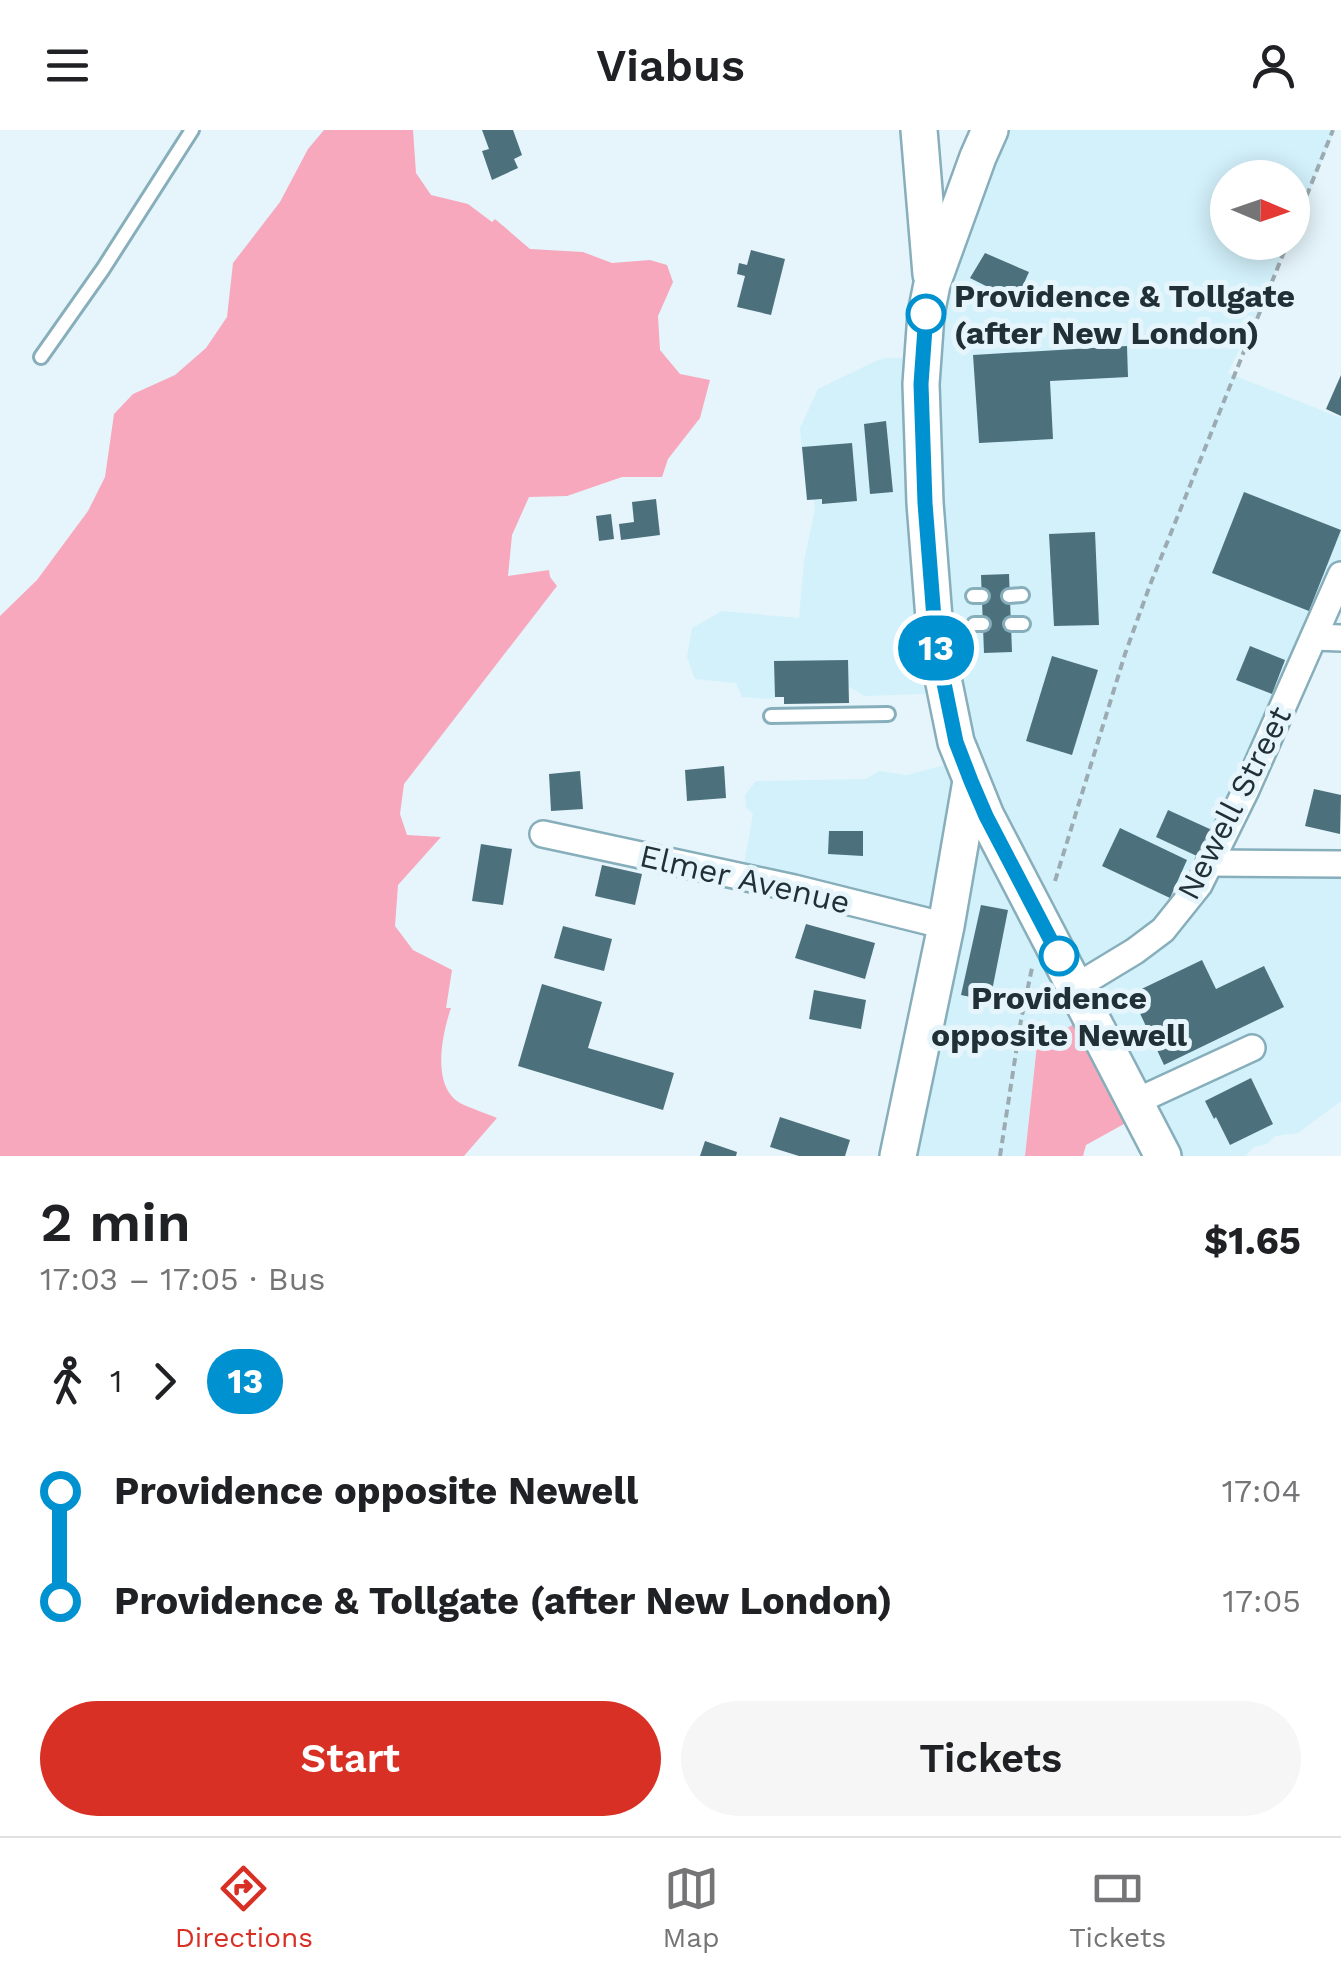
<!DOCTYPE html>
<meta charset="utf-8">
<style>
:root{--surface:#fff;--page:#f6f6f6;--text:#202124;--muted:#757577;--line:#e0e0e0;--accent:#d93025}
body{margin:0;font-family:"Work Sans",sans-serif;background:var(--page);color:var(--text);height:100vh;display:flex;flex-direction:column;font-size:38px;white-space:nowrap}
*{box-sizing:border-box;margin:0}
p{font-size:32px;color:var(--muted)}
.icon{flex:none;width:55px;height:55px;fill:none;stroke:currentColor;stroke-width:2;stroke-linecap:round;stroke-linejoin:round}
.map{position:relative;height:1026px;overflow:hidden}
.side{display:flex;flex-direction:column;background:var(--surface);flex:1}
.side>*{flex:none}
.badge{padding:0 20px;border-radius:32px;font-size:35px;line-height:65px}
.needle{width:65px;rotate:92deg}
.fabs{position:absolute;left:1210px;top:30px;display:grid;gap:20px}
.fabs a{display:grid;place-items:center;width:100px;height:100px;border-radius:50%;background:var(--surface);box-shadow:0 5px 25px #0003;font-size:50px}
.map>.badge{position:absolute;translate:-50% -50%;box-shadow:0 0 0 5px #fff}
.legs{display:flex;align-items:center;gap:15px;height:110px;padding:0 40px;font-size:32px}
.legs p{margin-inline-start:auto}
.head{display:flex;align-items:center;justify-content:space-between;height:170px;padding:0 40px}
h1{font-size:55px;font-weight:600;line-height:75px}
.action{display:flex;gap:20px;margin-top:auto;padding:20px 40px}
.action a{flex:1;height:115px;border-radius:60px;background:var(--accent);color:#fff;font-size:40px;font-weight:600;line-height:115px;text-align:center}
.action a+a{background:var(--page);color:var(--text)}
ul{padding:0 40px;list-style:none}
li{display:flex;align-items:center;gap:35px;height:110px;font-size:38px}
li i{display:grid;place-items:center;width:15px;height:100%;margin:0 12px;background:currentColor}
li i::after{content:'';width:25px;height:25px;margin:-12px;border:8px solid;border-radius:50%;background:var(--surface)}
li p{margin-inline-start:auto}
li:first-child i{background:linear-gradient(#0000 50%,currentColor 0)}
li:last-child i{background:linear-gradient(currentColor 50%,#0000 0)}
header{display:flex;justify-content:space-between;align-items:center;height:130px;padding:0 40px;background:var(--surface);font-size:45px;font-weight:600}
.dock{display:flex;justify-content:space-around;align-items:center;height:140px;border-top:2px solid var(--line);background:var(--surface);font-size:28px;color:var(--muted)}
.dock a{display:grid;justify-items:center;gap:5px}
.dock .selected{color:var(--accent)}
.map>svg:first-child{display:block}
.built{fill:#d3f1fb}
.forest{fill:#f7a8bd}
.building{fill:#4c717d}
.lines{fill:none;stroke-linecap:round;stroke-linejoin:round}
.lane-casing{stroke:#87aebb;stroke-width:18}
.street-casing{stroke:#87aebb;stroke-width:30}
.secondary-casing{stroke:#87aebb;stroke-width:40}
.path{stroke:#9cabb1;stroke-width:4;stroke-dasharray:8 5;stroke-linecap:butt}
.lane{stroke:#fff;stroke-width:12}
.street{stroke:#fff;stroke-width:25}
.secondary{stroke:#fff;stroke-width:35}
.line-1-casing{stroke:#fff;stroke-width:22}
.line-1{stroke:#0092d0;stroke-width:15}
.stop-1-dot{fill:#fff;stroke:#0092d0;stroke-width:5}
.labels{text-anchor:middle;stroke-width:10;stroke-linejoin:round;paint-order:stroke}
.stop-label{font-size:32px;font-weight:bold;fill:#213036;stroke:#e5f5fb;text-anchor:start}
.street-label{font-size:32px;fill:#213036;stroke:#e5f5fb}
</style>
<header><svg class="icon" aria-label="menu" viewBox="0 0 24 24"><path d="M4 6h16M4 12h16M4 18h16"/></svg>Viabus<svg class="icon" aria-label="person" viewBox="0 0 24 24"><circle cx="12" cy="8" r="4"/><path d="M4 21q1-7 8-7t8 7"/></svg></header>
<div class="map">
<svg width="1341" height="1026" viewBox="0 0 1341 1026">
<rect width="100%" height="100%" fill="#e5f5fb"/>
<polygon class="built" points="991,0 1335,0 1293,101 1292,48 1228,48 1228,112 1288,113 1264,169 1228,243 1341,288 1341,451 1218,722 1341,735 1341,971 1298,1003 1275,1006 1267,1014 1254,1017 1245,1026 1158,1026 1140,991 1037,915 1025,1026 891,1026 940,801 743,740 753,684 746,677 745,665 756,651 866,649 879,641 907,645 959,631 945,563 865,566 833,548 785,566 769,569 742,567 736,553 695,549 687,527 692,498 722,481 799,488 804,431 815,379 811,352 804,345 800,298 818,259 880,229 882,230 883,228 928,227"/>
<g class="forest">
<path d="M 324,0 L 413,0 L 416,43 L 431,65 L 468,74 L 492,92 L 495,89 L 530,119 L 583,122 L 612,133 L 650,130 L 667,135 L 673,152 L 658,186 L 660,220 L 680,244 L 710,250 L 700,288 L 668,329 L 662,347 L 622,347 L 567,366 L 529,367 L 512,405 L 508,446 L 549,440 L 550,447 L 557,456 L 404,654 L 400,684 L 407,705 L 441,707 L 398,755 L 395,796 L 413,820 L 452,840 L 446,878 L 451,878 C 442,904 431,956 460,973 C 472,979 486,983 497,988 L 464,1026 L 0,1026 L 0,486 L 37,450 L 88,381 L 105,347 L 114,284 L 133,264 L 175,245 L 206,218 L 227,187 L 233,133 L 280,72 L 308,19 Z"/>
<polygon points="1085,888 1133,989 1086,1015 1083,1026 1025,1026 1037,915"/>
</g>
<g class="building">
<polygon points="482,0 513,0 522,25 514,29 518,38 492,50 482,21 489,19"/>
<polygon points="751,120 785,129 771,185 737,177 745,146 737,144 739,133 747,135"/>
<polygon points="985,123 1029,142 1016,171 970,148"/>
<polygon points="1127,216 1128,247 1050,251 1053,309 979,313 973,225"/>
<polygon points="1341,245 1341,286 1326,279"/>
<polygon points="886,291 893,362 870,364 864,294"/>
<polygon points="852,313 857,371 822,374 822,369 807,370 802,317"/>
<polygon points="1244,362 1341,400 1309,481 1212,443"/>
<polygon points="656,369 660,405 621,410 619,394 634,392 632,372"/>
<polygon points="611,384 614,409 599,411 596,386"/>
<polygon points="1095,402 1099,495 1054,496 1049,404"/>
<polygon points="1009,444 1012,522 984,523 981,445"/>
<polygon points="1250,516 1285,530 1272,564 1236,550"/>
<polygon points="1052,526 1098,540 1072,625 1026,611"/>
<polygon points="848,530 849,573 784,574 784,567 775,567 774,531"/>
<polygon points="724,636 726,668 687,671 685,640"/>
<polygon points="580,641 583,679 551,681 549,644"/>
<polygon points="1314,659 1341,665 1340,704 1305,696"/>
<polygon points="1168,680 1212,700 1199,727 1156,707"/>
<polygon points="1120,698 1187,730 1170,768 1102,736"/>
<polygon points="829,701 863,701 863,726 828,724"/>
<polygon points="481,714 512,719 503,775 472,771"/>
<polygon points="602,735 642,744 635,775 595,766"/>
<polygon points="981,775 1008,780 990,871 961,865"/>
<polygon points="806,794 875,813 865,849 795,828"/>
<polygon points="563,796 612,809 604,841 554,828"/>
<polygon points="1202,830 1216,859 1264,836 1284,877 1164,935 1131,864"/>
<polygon points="542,854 602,872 588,918 674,943 663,980 518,936"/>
<polygon points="814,860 866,870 861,899 809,889"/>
<polygon points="1251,948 1273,994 1230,1015 1216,987 1214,989 1205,971"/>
<polygon points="780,987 850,1010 845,1026 799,1026 770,1017"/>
<polygon points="705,1011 737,1022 736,1026 700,1026"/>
</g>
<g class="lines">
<g class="lane-casing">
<g id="lane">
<polyline points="41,227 103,139 192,0"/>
<polyline points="973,466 982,466"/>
<polyline points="1009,466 1022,465"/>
<polyline points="974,494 983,494"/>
<polyline points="1011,494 1023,494"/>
<polyline points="771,586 888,584"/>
</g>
</g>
<g class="street-casing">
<g id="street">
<polyline points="1314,507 1341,508"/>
<polyline points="543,704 794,758 946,796"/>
<polyline points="1209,733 1341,734"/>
<polyline points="1074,858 1135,821 1163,800 1199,755 1246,660 1341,445"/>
<polyline points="1135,972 1252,918"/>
</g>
</g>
<g class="secondary-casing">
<g id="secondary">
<polyline points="919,0 931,144"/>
<polyline points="990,0 978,27 932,154 926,184 921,254 925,373 936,514 956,612 986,686 1163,1026"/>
<polyline points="898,1026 946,796 971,651"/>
</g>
</g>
<g class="path">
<polyline points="1292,102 1333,0"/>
<polyline points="1055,751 1125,524 1150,455 1288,112"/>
<polyline points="1000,1026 1021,890 1032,838"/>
</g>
<use href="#lane" class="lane"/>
<use href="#street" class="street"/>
<use href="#secondary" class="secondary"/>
</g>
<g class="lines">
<g class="line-1-casing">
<polyline id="line-1" points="926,184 921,254 925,373 936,514 956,612 971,651 986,686 1059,826"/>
</g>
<use href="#line-1" class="line-1"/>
</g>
<g class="stop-1-dot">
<circle cx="926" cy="184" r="18"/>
<circle cx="1059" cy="826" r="18"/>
</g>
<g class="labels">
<g class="stop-label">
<text x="954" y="177">Providence &amp; Tollgate<tspan x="954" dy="37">(after New London)</tspan></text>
<text x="1059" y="879" text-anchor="middle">Providence<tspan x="1059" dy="37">opposite Newell</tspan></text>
</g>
<g class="street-label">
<text transform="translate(1234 673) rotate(-63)" y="11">Newell Street</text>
<text transform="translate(745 749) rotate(13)" y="11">Elmer Avenue</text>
</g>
</g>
</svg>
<div class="fabs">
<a><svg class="needle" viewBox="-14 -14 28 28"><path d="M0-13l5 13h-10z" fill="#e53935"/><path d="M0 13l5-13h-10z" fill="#757577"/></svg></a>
</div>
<b class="badge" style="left:936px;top:518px;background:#0092d0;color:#fff">13</b>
</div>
<section class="side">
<div class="head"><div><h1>2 min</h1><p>17:03 – 17:05 · Bus</p></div><b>$1.65</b></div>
<div class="legs"><svg class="icon" aria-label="walk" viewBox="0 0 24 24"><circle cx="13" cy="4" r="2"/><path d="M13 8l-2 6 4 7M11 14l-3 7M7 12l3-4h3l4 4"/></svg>1<svg class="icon" aria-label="forward" viewBox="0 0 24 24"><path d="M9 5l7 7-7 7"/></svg><b class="badge" style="background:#0092d0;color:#fff">13</b></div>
<ul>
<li><i style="color:#0092d0"></i><b>Providence opposite Newell</b><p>17:04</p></li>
<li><i style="color:#0092d0"></i><b>Providence &amp; Tollgate (after New London)</b><p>17:05</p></li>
</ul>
<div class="action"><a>Start</a><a>Tickets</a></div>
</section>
<nav class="dock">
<a class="selected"><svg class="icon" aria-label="directions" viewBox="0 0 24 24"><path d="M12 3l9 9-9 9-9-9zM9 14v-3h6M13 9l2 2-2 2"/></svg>Directions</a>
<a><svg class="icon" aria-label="map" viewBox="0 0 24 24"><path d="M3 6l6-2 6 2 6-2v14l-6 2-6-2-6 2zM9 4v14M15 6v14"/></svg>Map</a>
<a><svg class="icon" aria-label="tickets" viewBox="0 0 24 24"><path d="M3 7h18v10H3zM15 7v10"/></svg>Tickets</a>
</nav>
